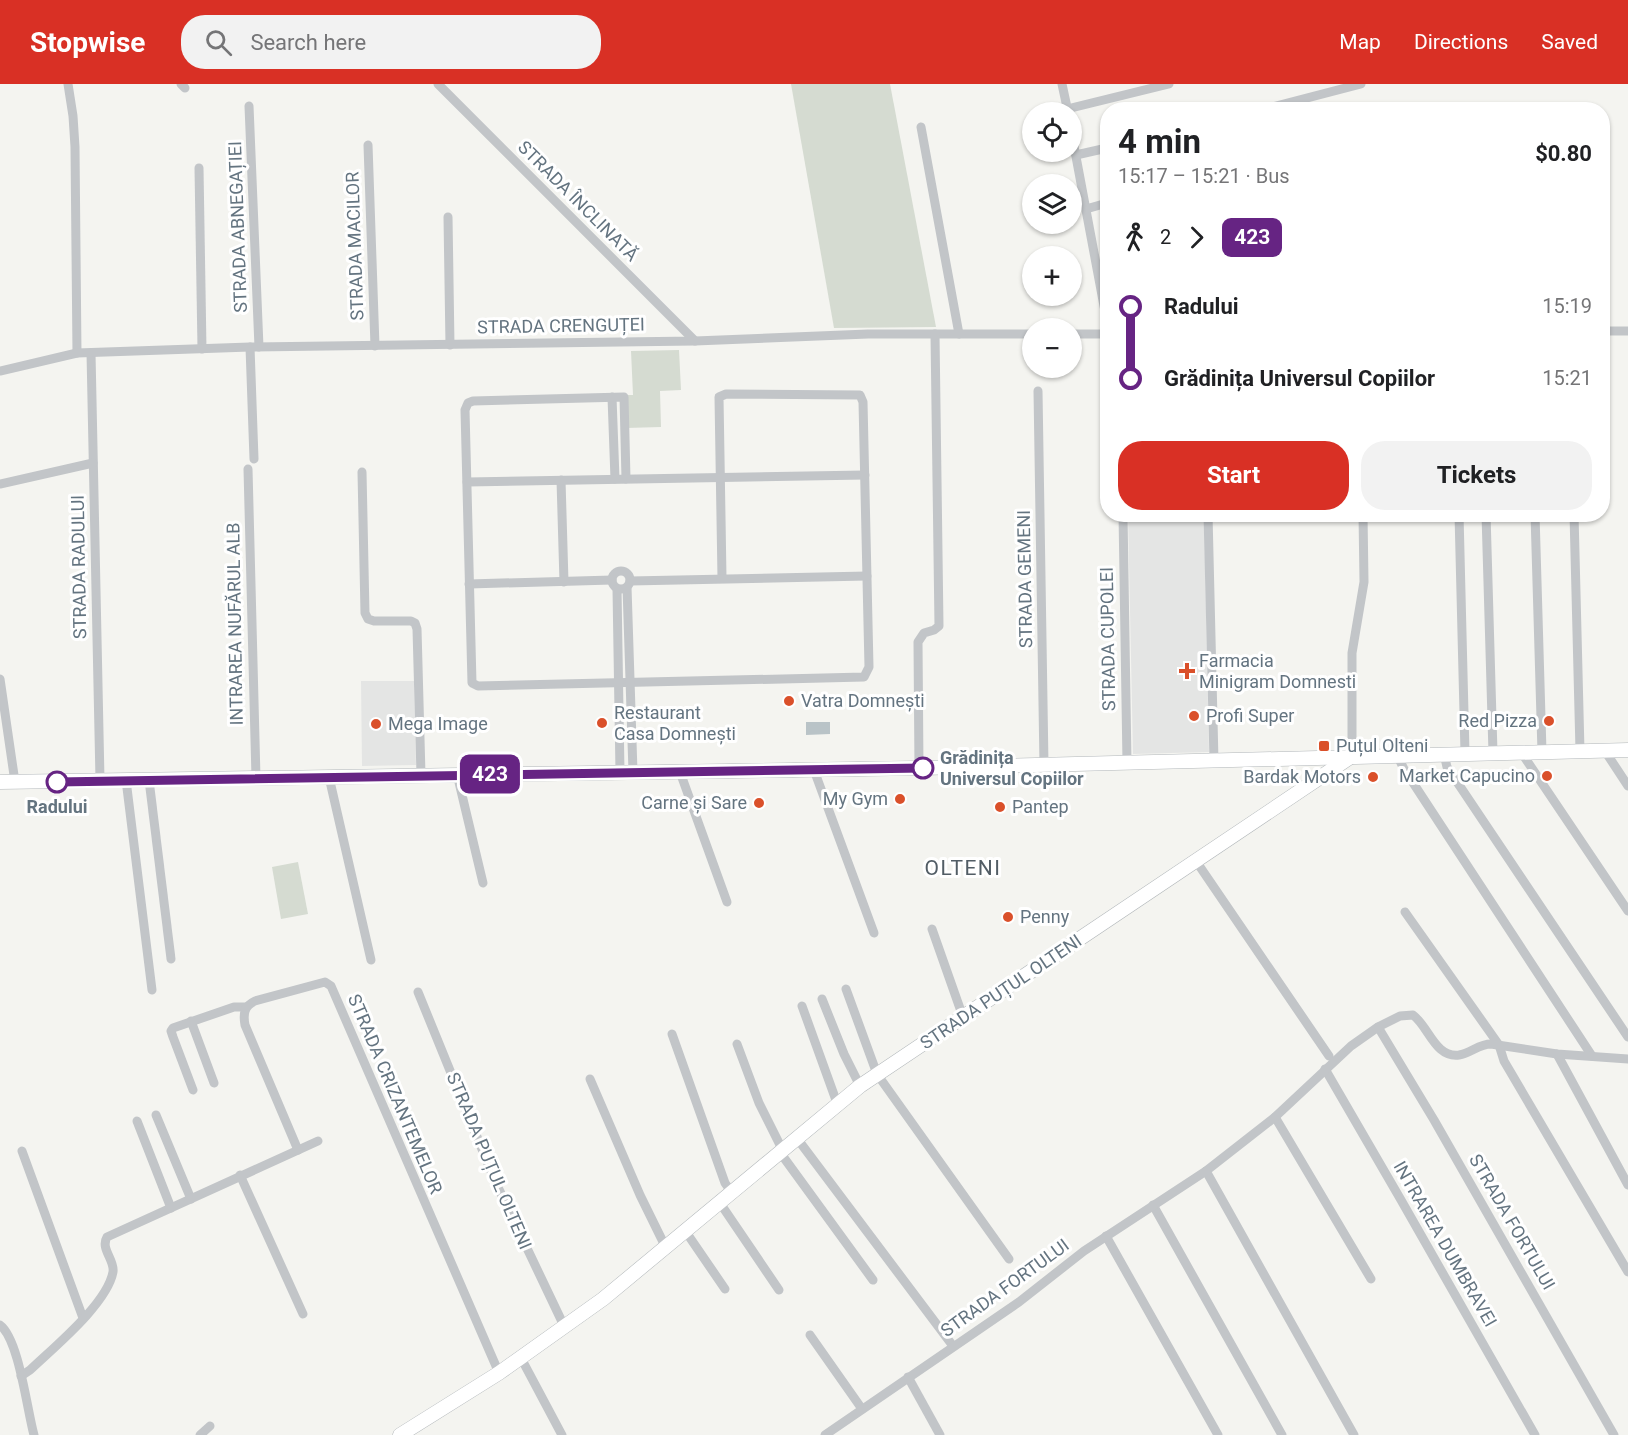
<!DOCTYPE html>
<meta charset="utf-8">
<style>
:root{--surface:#fff;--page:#f2f2f2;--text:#202124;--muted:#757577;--accent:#d93025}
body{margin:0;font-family:Roboto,sans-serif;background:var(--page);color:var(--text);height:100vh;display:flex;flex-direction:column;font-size:22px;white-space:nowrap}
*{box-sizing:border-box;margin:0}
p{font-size:20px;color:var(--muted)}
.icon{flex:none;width:33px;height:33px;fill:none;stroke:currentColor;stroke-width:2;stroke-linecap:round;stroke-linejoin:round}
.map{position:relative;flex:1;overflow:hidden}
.side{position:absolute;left:1100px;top:18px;width:510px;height:420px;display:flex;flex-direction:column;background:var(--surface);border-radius:24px;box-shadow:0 2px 4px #0004}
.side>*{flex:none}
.badge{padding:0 12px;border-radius:9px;font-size:21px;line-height:39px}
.controls{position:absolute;left:1022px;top:18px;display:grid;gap:12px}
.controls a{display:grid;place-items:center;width:60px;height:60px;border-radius:50%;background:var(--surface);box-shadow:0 2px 4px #0004;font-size:30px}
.map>.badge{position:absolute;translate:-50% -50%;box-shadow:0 0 0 3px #fff}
.legs{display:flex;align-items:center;gap:9px;height:66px;padding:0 18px;font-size:20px}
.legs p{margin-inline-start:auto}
.summary{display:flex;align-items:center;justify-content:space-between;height:102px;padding:0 18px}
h1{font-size:33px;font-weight:700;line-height:45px}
.primary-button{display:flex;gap:12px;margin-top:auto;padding:12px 18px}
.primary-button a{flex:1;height:69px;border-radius:24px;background:var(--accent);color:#fff;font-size:24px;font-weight:700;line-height:69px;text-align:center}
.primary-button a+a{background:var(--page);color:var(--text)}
ul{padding:0 18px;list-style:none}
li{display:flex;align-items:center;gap:21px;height:72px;font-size:22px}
li i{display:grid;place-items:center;width:9px;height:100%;margin:0 8px;background:currentColor}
li i::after{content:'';width:15px;height:15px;margin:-8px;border:4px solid;border-radius:50%;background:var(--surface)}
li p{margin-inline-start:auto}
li:first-child i{background:linear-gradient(#0000 50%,currentColor 0)}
li:last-child i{background:linear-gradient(currentColor 50%,#0000 0)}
header{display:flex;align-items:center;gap:36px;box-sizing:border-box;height:84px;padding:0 30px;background:var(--accent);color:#fff}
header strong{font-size:28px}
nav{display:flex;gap:33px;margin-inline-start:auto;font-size:21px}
.search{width:420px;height:54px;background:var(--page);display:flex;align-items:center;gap:15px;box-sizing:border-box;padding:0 21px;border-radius:24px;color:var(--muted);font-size:22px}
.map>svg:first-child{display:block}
.built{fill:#e4e5e4}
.green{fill:#d5dbd1}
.water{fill:#b9c3c7}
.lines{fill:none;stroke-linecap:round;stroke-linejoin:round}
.secondary-casing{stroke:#b2b7ba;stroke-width:15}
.street{stroke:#c2c5c8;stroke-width:9}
.secondary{stroke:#fff;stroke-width:14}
.line-1-casing{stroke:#fff;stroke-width:14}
.line-1{stroke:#662483;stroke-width:9}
.poi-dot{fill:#da502a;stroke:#fff;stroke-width:2}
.stop-1-dot{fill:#fff;stroke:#662483;stroke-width:3}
.labels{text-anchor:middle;stroke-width:6;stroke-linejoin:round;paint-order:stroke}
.street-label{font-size:18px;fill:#647480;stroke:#fff}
.poi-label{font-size:18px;fill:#647480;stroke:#fff;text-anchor:start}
.stop-label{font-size:18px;font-weight:bold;fill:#647480;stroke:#fff;text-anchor:start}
.quarter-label{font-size:21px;letter-spacing:1.5px;fill:#525d65;stroke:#fff}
</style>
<header>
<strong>Stopwise</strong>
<div class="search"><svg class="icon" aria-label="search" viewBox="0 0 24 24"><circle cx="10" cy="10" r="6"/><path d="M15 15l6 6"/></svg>Search here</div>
<nav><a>Map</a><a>Directions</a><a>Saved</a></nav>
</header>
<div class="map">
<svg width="1628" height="1351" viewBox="0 0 1628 1351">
<rect width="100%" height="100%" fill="#f4f4f0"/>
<g class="built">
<polygon points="1128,431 1204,431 1209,668 1133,670"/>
<polygon points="361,597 414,597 416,681 362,682"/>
</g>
<g class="green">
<polygon points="791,0 890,0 936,243 834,244"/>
<polygon points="679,266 681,306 660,307 661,343 626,344 625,311 633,311 631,267"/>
<polygon points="298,778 308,830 281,835 272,783"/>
</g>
<polygon class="water" points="806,638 830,638 830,650 806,651"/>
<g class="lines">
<g class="secondary-casing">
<g id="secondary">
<polyline points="0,698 922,684 1628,666"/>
<polyline points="400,1351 499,1289 603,1215 860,1002 1352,672"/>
</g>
</g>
<g class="street">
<polyline points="68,0 73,32 75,63 77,269"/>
<polyline points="181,0 185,4"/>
<polyline points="438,0 695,257"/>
<polyline points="1062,0 1068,28"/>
<polyline points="249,22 259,263"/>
<polyline points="1067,25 1169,0"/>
<polyline points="1261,26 1361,0"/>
<polyline points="921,43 959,250"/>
<polyline points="1071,46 1107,238"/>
<polyline points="368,61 375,262"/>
<polyline points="1076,71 1107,64"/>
<polyline points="199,84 202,265"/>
<polyline points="1086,125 1107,119"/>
<polyline points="448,133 450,261"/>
<polyline points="1602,247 1628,247"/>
<polyline points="1071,250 1107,250"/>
<polyline points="250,263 254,375"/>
<polyline points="91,269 100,696"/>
<polyline points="0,287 77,269 250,263 695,257 868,250 1032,250"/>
<polyline points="1038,307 1044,681"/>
<polyline points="612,313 615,395"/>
<polyline points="248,385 256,694"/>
<polyline points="362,388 365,529 368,535 374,537 411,537 415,539 417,545 421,691"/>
<polyline points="626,395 624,313 473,317 468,319 465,326 472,599 478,602 864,593 869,583 863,318 860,311 726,310 719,313 722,494"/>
<polyline points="561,396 564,498"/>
<polyline points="467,398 865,391"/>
<polyline points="0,400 93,379"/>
<polyline points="1123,430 1127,679"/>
<polyline points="1208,430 1214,677"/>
<polyline points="1459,430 1465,669"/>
<polyline points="1486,430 1493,669"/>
<polyline points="1535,430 1542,668"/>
<polyline points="1574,430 1580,667"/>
<circle cx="621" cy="496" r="9"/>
<polyline points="630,497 867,492"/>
<polyline points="469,500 612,496"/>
<polyline points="627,503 633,688"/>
<polyline points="617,505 620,688"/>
<polyline points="0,595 15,698"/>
<polyline points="1605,667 1628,702"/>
<polyline points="1521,668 1628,827"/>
<polyline points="1444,670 1447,683 1628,953"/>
<polyline points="1397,671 1404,685 1592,972"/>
<polyline points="1352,672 1352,569 1364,498 1363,430"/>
<polyline points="919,684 918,558 924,549 934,546 939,542 935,250"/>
<polyline points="814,686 874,849"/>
<polyline points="680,688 727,818"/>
<polyline points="457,690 483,799"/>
<polyline points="329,693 371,876"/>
<polyline points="126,696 152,906"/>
<polyline points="149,696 171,875"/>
<polyline points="1196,777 1329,972"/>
<polyline points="1405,828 1499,961 1504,977 1628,1188"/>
<polyline points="932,845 963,933"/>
<polyline points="846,905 877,990 1009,1175"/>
<polyline points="418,908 495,1097 565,1244"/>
<polyline points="822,915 844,970 860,1002"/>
<polyline points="802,922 837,1019"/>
<polyline points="191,937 214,999"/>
<polyline points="1378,943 1434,1036 1614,1351"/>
<polyline points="672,950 725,1099 732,1109"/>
<polyline points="737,960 759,1019 782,1065"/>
<polyline points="1557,970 1628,1101"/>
<polyline points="1325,985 1401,1116 1535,1351"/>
<polyline points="590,995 640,1111 666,1164"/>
<polyline points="193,1006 173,953 171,947 173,944 234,923 246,923"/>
<polyline points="156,1031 191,1115"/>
<polyline points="1275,1033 1371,1195"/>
<polyline points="137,1037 171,1124"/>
<polyline points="796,1053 953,1262"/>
<path d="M 298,1066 L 245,941 C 243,930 244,922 255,917 L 325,898 L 331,902 L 499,1289"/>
<polyline points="22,1067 83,1234"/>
<polyline points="779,1067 873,1196"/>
<polyline points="1206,1087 1354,1351"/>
<polyline points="240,1091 303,1230"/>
<polyline points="720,1119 779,1206"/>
<polyline points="1153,1121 1282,1351"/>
<polyline points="686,1148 725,1205"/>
<polyline points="1106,1152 1218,1351"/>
<path d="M 0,1241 C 19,1255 27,1326 34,1351"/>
<polyline points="810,1251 862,1325"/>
<polyline points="521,1274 562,1351"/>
<path d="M 21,1292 L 30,1286 C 54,1263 107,1220 113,1188 C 115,1176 100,1165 107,1153 L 318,1057"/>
<polyline points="908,1293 940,1351"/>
<polyline points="200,1351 210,1342"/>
<path d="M 825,1351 L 1019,1218 L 1084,1167 L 1206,1087 L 1275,1033 L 1351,962 L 1378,943 L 1400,932 L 1413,931 C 1429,943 1435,974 1459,971 C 1471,969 1479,960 1491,960 L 1557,970 L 1628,975"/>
</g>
<use href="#secondary" class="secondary"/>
</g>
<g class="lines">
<g class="line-1-casing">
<polyline id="line-1" points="57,698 923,684"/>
</g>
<use href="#line-1" class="line-1"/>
</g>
<g class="poi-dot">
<path d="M1184 578h6v6h6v6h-6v6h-6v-6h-6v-6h6z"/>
<circle cx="789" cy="617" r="6"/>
<circle cx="1194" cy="632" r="6"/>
<circle cx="1549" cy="637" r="6"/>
<circle cx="602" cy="639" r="6"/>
<circle cx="376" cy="640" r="6"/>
<rect x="1318" y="656" width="12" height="12" rx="3"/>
<circle cx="1547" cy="692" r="6"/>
<circle cx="1373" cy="693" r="6"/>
<circle cx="900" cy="715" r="6"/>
<circle cx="759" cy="719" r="6"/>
<circle cx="1000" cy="723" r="6"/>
<circle cx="1008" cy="833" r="6"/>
</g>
<g class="stop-1-dot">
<circle cx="923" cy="684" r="10"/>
<circle cx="57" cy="698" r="10"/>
</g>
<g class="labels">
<g class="street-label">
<text transform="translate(578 117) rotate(45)" y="6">STRADA ÎNCLINATĂ</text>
<text transform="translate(238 143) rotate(-92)" y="6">STRADA ABNEGAȚIEI</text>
<text transform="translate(355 162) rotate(-92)" y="6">STRADA MACILOR</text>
<text transform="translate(561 242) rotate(-1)" y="6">STRADA CRENGUȚEI</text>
<text transform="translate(79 483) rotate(-91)" y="6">STRADA RADULUI</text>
<text transform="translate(1025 495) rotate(-91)" y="6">STRADA GEMENI</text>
<text transform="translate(235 540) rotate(-91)" y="6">INTRAREA NUFĂRUL ALB</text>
<text transform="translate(1108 555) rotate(-91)" y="6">STRADA CUPOLEI</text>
<text transform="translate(1001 908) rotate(-34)" y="6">STRADA PUȚUL OLTENI</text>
<text transform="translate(395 1010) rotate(67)" y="6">STRADA CRIZANTEMELOR</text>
<text transform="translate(489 1077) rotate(67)" y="6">STRADA PUȚUL OLTENI</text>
<text transform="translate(1512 1138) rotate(60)" y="6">STRADA FORTULUI</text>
<text transform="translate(1445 1160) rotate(60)" y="6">INTRAREA DUMBRAVEI</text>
<text transform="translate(1005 1204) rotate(-36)" y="6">STRADA FORTULUI</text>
</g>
<g class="poi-label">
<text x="1199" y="583">Farmacia<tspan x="1199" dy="21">Minigram Domnesti</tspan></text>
<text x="801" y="623">Vatra Domnești</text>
<text x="614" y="635">Restaurant<tspan x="614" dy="21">Casa Domnești</tspan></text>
<text x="1206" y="638">Profi Super</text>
<text x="1537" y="643" text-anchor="end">Red Pizza</text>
<text x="388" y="646">Mega Image</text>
<text x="1336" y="668">Puțul Olteni</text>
<text x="1535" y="698" text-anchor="end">Market Capucino</text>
<text x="1361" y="699" text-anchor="end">Bardak Motors</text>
<text x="888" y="721" text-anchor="end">My Gym</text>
<text x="747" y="725" text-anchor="end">Carne și Sare</text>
<text x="1012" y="729">Pantep</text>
<text x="1020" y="839">Penny</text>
</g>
<g class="stop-label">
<text x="940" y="680">Grădinița<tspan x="940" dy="21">Universul Copiilor</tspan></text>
<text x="57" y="729" text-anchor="middle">Radului</text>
</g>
<g class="quarter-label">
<text x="963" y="791">OLTENI</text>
</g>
</g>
</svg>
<div class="controls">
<a><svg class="icon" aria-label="locate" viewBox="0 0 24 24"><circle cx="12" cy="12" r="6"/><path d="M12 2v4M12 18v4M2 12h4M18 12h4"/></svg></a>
<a><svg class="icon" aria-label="layers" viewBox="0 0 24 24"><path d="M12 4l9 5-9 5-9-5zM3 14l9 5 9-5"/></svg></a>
<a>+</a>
<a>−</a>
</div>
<b class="badge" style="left:490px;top:690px;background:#662483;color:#fff">423</b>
<section class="side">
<div class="summary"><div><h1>4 min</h1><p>15:17 – 15:21 · Bus</p></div><b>$0.80</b></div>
<div class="legs"><svg class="icon" aria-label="walk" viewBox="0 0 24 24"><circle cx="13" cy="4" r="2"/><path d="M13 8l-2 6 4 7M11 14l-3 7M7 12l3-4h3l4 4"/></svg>2<svg class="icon" aria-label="forward" viewBox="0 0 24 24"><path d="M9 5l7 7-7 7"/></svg><b class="badge" style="background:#662483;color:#fff">423</b></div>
<ul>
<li><i style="color:#662483"></i><b>Radului</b><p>15:19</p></li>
<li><i style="color:#662483"></i><b>Grădinița Universul Copiilor</b><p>15:21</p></li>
</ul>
<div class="primary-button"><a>Start</a><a>Tickets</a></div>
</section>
</div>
